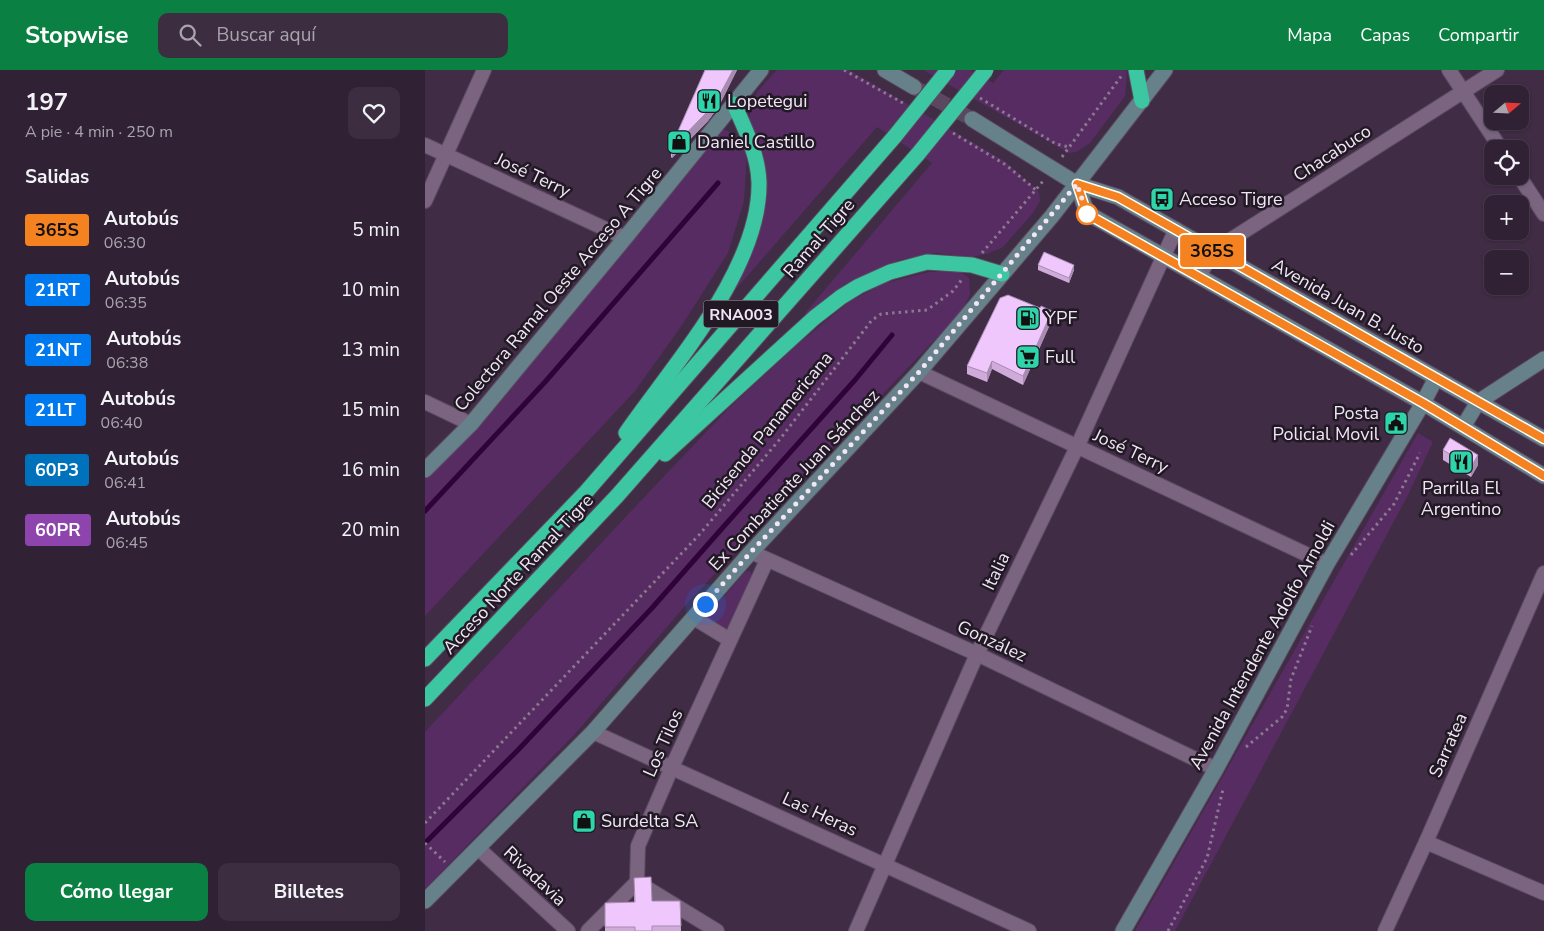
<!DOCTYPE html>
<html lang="es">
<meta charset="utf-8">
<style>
:root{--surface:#302134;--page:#3c2e40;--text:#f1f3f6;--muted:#a8a3ac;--line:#4b3e4f;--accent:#0b8043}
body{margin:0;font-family:"Nunito Sans",sans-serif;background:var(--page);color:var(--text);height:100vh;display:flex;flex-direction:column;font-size:19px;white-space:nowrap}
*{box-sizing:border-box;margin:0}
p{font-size:16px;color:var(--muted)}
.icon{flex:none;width:28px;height:28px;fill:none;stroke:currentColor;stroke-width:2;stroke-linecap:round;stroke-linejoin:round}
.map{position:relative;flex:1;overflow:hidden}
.panel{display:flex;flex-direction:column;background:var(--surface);width:425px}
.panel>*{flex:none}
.badge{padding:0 10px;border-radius:4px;font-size:18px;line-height:32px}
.needle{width:32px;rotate:71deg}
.controls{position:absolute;left:1059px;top:15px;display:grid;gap:10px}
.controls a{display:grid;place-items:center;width:45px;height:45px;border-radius:10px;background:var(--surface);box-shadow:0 1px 4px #0004,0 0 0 1px var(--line);font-size:25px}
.you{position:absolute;width:25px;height:25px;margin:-12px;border:4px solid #fff;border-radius:50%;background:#1a73e8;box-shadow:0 0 0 8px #1a73e833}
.map>.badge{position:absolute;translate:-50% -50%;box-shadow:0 0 0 2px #fff}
h2{padding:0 25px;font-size:19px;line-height:45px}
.round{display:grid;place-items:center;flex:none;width:52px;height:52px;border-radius:10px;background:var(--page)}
.headline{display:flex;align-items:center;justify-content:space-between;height:85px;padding:0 25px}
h1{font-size:24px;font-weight:700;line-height:38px}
.primary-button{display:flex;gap:10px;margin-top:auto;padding:10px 25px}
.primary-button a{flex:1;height:58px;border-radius:10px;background:var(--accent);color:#fff;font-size:20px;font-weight:700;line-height:58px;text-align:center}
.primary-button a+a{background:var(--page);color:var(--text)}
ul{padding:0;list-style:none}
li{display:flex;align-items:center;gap:15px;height:60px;padding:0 25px}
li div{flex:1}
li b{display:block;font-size:19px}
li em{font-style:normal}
li .badge{min-width:55px;font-weight:700;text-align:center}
header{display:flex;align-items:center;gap:30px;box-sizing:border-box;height:70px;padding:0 25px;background:var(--accent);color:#fff}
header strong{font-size:24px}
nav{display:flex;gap:28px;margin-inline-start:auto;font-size:18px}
.search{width:350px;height:45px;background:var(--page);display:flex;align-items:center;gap:12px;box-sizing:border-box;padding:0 18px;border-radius:10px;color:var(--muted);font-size:19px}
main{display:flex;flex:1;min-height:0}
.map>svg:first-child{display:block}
.green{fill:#572c63}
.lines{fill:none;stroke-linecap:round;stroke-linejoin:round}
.stream{stroke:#2f023a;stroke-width:5}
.secondary-tunnel{stroke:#5b4860;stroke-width:15;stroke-dasharray:15 8;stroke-linecap:butt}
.street-casing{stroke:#5b4b60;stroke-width:16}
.secondary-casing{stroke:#5b4b60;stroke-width:17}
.highway-casing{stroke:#5b4b60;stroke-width:17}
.path{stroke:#8a798f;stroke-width:3;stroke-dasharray:2.5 4;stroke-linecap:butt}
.street{stroke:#7a6480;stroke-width:14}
.secondary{stroke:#67818a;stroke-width:15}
.highway{stroke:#3cc6a1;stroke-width:15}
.highway-bridge-casing{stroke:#5b4b60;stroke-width:17;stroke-linecap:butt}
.highway-bridge{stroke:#3cc6a1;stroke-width:15}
.wall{fill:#ceabd9}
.shaded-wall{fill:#a78bb0}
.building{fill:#efc7fc;stroke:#a78bb0}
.line-casing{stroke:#fff;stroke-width:11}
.line{stroke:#f58220;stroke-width:8}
.walk{stroke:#f2e6f6;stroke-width:5;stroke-dasharray:0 9}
.stop-dot{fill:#fff;stroke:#f58220;stroke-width:2.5}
.labels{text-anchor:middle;stroke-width:5;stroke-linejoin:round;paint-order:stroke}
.shield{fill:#211924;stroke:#b3a8b7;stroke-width:1}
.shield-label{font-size:16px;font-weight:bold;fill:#f2e6f6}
.poi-label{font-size:18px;fill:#f2e6f6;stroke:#211924;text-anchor:start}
.street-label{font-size:18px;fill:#f2e6f6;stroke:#211924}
</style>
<header>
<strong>Stopwise</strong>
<div class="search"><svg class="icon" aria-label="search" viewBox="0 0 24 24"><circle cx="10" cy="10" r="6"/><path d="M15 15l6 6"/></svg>Buscar aquí</div>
<nav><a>Mapa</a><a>Capas</a><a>Compartir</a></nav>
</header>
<main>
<section class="panel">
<div class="headline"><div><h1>197</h1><p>A pie · 4 min · 250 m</p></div><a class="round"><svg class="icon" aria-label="heart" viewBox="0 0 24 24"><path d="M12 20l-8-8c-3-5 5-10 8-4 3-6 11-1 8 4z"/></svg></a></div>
<h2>Salidas</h2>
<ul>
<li><span class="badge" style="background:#f58220;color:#111">365S</span><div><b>Autobús</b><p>06:30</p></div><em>5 min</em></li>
<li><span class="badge" style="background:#0079ef;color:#fff">21RT</span><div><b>Autobús</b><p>06:35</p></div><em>10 min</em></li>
<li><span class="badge" style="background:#0079ef;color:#fff">21NT</span><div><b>Autobús</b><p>06:38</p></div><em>13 min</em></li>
<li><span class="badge" style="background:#0079ef;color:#fff">21LT</span><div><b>Autobús</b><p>06:40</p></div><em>15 min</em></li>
<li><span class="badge" style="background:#0072bc;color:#fff">60P3</span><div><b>Autobús</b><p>06:41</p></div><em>16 min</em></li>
<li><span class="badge" style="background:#8e44ad;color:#fff">60PR</span><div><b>Autobús</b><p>06:45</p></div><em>20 min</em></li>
</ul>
<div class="primary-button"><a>Cómo llegar</a><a>Billetes</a></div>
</section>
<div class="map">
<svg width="1119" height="861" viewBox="0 0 1119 861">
<rect width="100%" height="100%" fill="#402c45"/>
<g class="green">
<polygon points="352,0 424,0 581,92 614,122 615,131 608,143 578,177 562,184 544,187 512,183 474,190 421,216 378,249 381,242 507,93 452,57 291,242 328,167 339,95 324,50 326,34 333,21"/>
<polygon points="498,0 545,0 568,13 579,0 701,0 702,5 700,26 665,73 651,82 644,83"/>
<polygon points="298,59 311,65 322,84 319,131 303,183 257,255 210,321 0,546 0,409 53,356 283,73"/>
<polygon points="534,201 544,208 545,225 537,241 376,410 259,537 149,665 0,819 0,662 209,438 302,340 372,275 425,231 461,213 503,202"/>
<polygon points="993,363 1008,372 983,425 750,861 710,861"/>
<polygon points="323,501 325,501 327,505 300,562 280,549 320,502"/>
</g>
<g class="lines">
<g class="stream">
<polyline points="0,441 120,312 293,113"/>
<polyline points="0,773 93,680 227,538 300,455 430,310 467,265"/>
</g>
<polyline class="secondary-tunnel" points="489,17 547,49"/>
<g class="street-casing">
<g id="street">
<polyline points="1024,0 1076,79"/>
<polyline points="0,75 200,168"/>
<polyline points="1094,106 1119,144"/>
<polyline points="0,131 59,0"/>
<polyline points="774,207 788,181 1072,0"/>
<polyline points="494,302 902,494"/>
<polyline points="0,332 46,354"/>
<polyline points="326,482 552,584 791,699"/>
<polyline points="269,548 305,570"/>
<polyline points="168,662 604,861"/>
<polyline points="1001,772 1119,823"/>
<polyline points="53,778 143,861"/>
<polyline points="212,812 292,861"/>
<polyline points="163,861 212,812 213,776 247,697 342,490"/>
<polyline points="431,861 552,584 652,377 751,159"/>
<polyline points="960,861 1001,772 1119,503"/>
</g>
</g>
<g class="secondary-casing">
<g id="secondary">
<polyline points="460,0 489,17"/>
<polyline points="547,49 652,114 693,127 1119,369"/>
<polyline points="652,114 662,143 998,333 1119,406"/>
<polyline points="1038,357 1053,332 1119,289"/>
<polyline points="0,400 46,354 200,168 336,0"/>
<polyline points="0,831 168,662 326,482 494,302 627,146 740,0"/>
<polyline points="698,861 791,699 902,494 998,333 1011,308"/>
</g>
</g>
<g class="highway-casing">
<g id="highway">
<polyline points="711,0 717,31"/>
<path d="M 201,363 C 248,295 336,198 334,112 C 333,84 320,59 309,34"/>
<polyline points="240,384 389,248 416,227 434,216 465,202 502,192 547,195 577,204"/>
<polyline points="0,589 161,422 470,66"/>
<polyline points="0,629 192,426 493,84"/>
</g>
</g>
<g class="path">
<polyline points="419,0 478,33"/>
<polyline points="555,28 631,74 644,77"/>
<polyline points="528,63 581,95 611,120"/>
<polyline points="637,87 697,5"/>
<polyline points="557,183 619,110"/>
<polyline points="926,485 969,434 995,383"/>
<polyline points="821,677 857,647 862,639 866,609 887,556"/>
<polyline points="0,753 274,465 355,369 447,250 456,244 502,240 528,221 538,208"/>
<polyline points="0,773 20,792"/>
<polyline points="743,861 782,788 798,719"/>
</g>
<use href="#street" class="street"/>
<use href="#secondary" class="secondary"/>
<use href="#highway" class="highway"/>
<g class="highway-bridge-casing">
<g id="highway-bridge">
<polyline points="470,66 523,0"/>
<polyline points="493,84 561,0"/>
</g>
</g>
<use href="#highway-bridge" class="highway-bridge"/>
</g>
<g class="wall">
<polygon points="280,0 312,0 294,36 283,51 247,88 246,87 246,77"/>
<polygon points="613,195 649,200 644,213 613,200"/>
<polygon points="627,250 598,315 567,299 562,312 542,304 542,296"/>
<polygon points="1018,380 1053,395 1046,407 1018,390"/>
<polygon points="209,808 227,831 255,831 256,861 180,861 180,833 209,832"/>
</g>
<g class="shaded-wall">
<polygon points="308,0 312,0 294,36 283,51 247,88 247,78"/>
<polygon points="649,195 649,200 644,213 644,208"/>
<polygon points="627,241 627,250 598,315 598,306"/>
<polygon points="567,291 567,299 562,312 562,303"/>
<polygon points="1053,385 1053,395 1046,407 1046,397"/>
</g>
<g class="building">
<polygon points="280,0 308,0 294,26 283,41 247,78 246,77"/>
<polygon points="619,182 649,195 644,208 613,195"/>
<polygon points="583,225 615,238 616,236 627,241 598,306 567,291 562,303 542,296 575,228"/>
<polygon points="1025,368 1053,385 1046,397 1018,380"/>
<polygon points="226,807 227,831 255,831 256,856 227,856 227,861 210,861 210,857 180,857 180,833 210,832 209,808"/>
</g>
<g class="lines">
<g class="line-casing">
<polyline id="line" points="1119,369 693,127 652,114 662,144 998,333 1119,406"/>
</g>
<use href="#line" class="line"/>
<polyline class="walk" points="280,534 326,482 494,302 652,114 662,144"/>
</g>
<defs>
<g id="restaurant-square" transform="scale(1.25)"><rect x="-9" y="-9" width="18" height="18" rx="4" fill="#2ed4aa" stroke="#211924"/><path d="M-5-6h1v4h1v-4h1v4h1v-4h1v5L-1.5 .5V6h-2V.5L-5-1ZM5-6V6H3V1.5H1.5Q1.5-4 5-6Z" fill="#111"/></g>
<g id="shop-square" transform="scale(1.25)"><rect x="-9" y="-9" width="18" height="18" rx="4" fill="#2ed4aa" stroke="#211924"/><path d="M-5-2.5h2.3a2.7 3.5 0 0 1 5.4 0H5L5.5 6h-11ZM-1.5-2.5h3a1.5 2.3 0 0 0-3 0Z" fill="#111"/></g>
<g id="bus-square" transform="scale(1.25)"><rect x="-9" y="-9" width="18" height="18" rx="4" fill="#2ed4aa" stroke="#211924"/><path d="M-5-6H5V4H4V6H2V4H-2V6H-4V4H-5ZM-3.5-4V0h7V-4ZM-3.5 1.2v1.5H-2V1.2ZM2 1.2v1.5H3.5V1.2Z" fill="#111"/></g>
<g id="fuel-square" transform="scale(1.25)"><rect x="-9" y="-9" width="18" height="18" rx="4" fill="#2ed4aa" stroke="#211924"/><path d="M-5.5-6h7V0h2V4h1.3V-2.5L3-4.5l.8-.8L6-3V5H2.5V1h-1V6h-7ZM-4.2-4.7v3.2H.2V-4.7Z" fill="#111"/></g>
<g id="supermarket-square" transform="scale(1.25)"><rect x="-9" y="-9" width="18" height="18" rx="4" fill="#2ed4aa" stroke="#211924"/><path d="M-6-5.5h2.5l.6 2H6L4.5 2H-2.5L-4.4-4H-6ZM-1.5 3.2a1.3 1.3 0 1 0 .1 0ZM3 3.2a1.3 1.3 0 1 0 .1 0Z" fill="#111"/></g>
<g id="civic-square" transform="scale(1.25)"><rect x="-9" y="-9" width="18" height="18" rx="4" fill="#2ed4aa" stroke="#211924"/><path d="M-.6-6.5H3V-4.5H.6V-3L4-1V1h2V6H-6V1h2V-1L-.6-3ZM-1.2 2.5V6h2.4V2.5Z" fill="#111"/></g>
</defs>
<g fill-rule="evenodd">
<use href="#restaurant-square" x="284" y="31"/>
<use href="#shop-square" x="254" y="72"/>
<use href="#bus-square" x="737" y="129"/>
<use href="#fuel-square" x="603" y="248"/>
<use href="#supermarket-square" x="603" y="287"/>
<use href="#civic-square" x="971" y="353"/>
<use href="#restaurant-square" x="1036" y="392"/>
<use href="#shop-square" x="159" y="751"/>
</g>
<circle class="stop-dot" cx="662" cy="144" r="10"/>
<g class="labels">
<rect class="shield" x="278.5" y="230.5" width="75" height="27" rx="4"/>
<g class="shield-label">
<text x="316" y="250">RNA003</text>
</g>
<g class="poi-label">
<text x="302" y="37">Lopetegui</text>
<text x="272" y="78">Daniel Castillo</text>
<text x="754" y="135">Acceso Tigre</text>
<text x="620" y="254">YPF</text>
<text x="620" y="293">Full</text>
<text x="954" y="349" text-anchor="end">Posta<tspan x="954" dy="21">Policial Movil</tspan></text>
<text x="1036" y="424" text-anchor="middle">Parrilla El<tspan x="1036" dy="21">Argentino</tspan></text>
<text x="176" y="757">Surdelta SA</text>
</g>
<g class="street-label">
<text transform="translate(907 83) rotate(-33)" y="6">Chacabuco</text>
<text transform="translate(108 105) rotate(25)" y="6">José Terry</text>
<text transform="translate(394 168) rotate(-49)" y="6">Ramal Tigre</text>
<text transform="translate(133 219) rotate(-50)" y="6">Colectora Ramal Oeste Acceso A Tigre</text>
<text transform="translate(923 236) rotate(30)" y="6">Avenida Juan B. Justo</text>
<text transform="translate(342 360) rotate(-51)" y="6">Bicisenda Panamericana</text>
<text transform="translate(706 381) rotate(25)" y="6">José Terry</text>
<text transform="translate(369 410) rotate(-47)" y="6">Ex Combatiente Juan Sánchez</text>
<text transform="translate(571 501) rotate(-64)" y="6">Italia</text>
<text transform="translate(93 504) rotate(-47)" y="6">Acceso Norte Ramal Tigre</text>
<text transform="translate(567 571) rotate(25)" y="6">González</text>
<text transform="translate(837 575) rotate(-61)" y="6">Avenida Intendente Adolfo Arnoldi</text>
<text transform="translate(238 673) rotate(-66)" y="6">Los Tilos</text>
<text transform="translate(1023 675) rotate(-66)" y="6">Sarratea</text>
<text transform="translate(395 744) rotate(25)" y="6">Las Heras</text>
<text transform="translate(110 806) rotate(43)" y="6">Rivadavia</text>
</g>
</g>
</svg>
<div class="controls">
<a><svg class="needle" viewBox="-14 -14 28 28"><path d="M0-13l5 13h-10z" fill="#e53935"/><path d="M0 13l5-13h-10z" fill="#a8a3ac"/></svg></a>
<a><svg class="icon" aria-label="locate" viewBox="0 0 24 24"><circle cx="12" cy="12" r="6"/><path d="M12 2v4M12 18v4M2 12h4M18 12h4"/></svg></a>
<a>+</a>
<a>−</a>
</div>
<div class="you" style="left:280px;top:534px"></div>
<b class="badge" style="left:787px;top:181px;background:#f58220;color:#111">365S</b>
</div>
</main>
